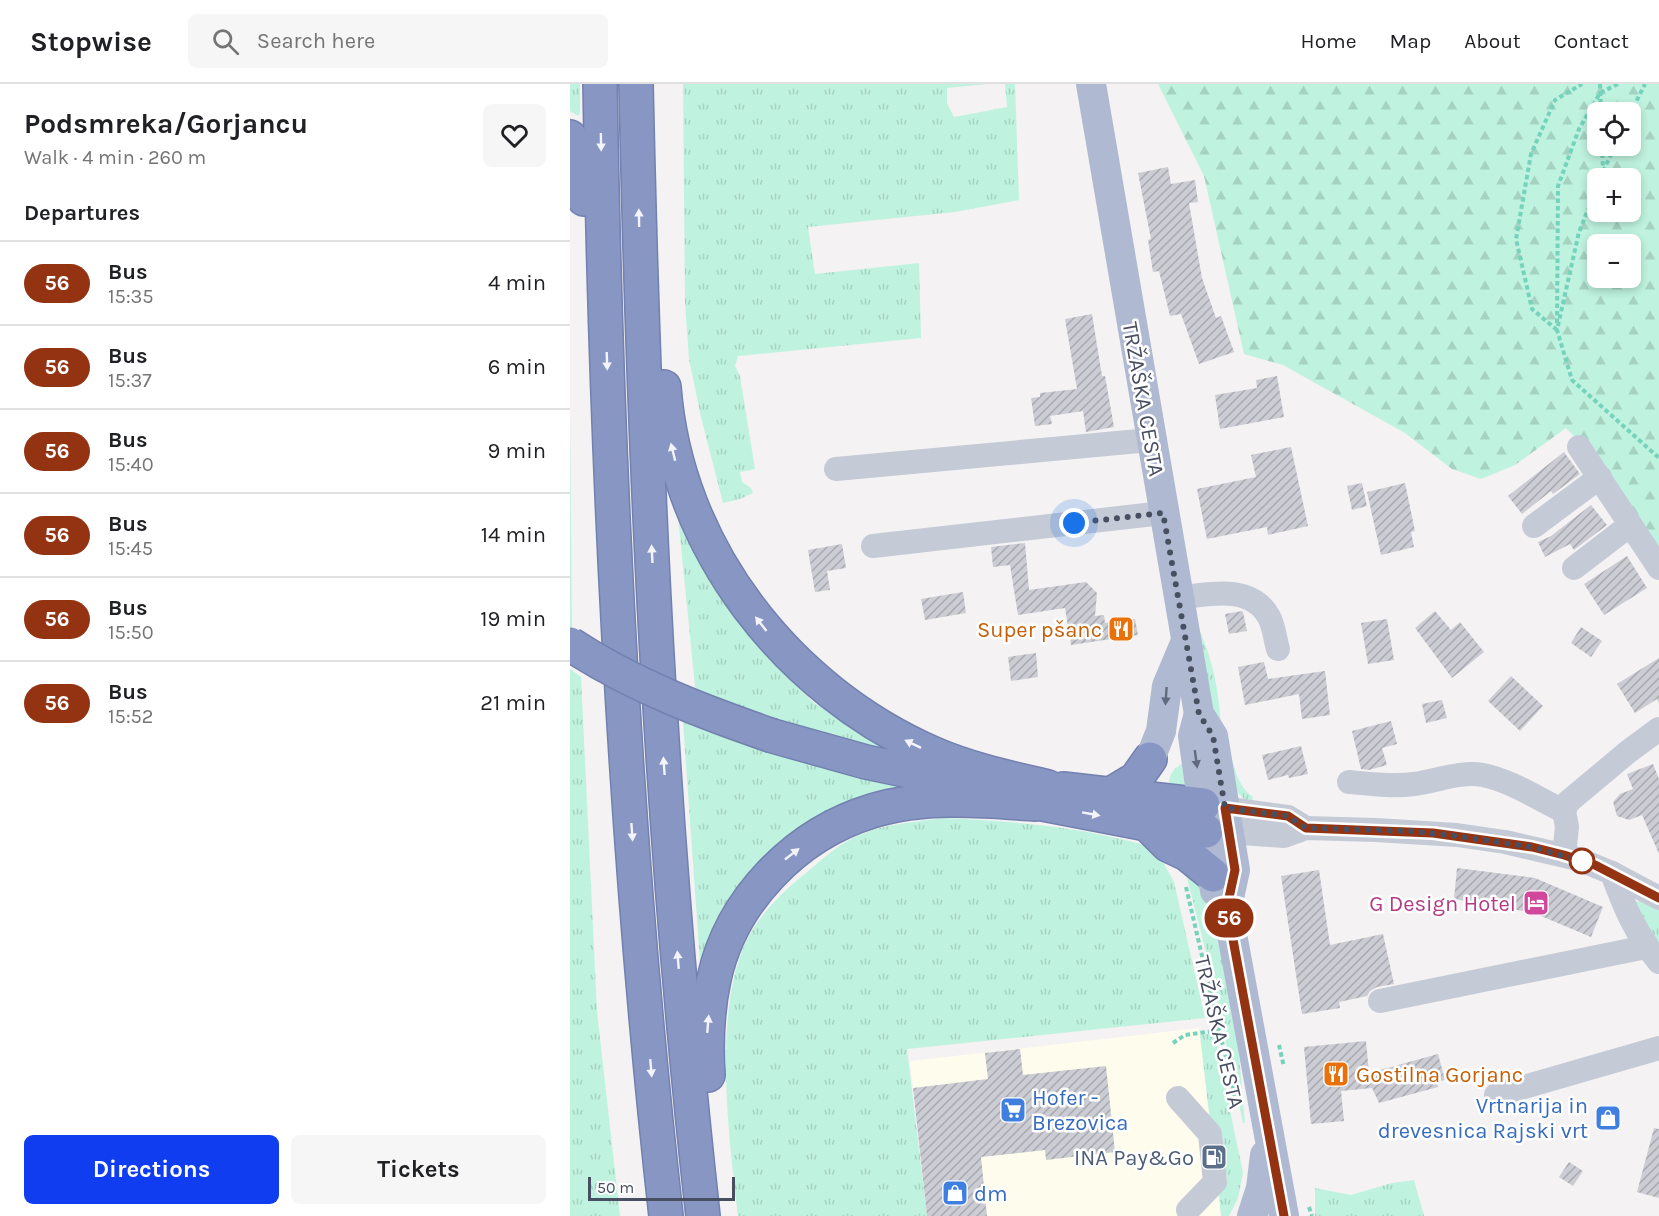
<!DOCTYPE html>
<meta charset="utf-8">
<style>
:root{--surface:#fff;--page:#f6f6f6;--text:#202124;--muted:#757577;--line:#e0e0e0;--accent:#103df0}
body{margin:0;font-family:Karla,sans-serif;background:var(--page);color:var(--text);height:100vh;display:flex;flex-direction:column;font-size:22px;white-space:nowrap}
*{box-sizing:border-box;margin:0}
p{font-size:20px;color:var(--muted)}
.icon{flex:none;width:33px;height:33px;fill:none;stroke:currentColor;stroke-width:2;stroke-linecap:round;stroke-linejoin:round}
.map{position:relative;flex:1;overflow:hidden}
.drawer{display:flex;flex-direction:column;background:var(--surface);width:570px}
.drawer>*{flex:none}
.badge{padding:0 12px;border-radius:20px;font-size:21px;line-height:39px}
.fabs{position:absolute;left:1017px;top:18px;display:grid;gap:12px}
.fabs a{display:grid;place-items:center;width:54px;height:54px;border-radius:9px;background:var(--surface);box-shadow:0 3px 9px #0003;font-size:30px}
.scale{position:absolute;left:18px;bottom:15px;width:147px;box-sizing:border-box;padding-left:6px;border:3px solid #484f61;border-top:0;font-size:16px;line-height:21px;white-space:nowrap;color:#484f61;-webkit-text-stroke:4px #fff;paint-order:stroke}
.you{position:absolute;width:30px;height:30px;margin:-15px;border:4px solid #fff;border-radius:50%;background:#1a73e8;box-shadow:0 0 0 9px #1a73e833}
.map>.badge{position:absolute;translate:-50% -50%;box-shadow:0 0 0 3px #fff}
h2{padding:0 24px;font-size:22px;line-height:54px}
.round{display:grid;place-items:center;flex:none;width:63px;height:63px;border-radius:9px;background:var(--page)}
.summary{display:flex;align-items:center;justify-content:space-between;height:102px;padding:0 24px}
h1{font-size:28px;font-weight:700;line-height:45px}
.button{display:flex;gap:12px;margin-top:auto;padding:12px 24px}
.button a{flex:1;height:69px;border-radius:9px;background:var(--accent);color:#fff;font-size:24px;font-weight:700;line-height:69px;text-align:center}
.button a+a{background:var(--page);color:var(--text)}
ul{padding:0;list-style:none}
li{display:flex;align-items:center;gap:18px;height:84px;padding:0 24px;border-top:2px solid var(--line)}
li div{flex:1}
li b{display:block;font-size:22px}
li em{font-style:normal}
li .badge{min-width:66px;font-weight:700;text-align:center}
header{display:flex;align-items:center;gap:36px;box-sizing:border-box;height:84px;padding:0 30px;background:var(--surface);border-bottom:2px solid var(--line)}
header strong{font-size:28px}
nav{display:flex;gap:33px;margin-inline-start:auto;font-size:21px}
.search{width:420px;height:54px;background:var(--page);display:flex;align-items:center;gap:15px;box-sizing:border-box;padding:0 21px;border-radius:9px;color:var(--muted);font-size:22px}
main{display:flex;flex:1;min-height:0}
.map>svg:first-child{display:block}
.commercial{fill:#fdfced}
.grass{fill:url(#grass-tufts)}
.forest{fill:url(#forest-firs);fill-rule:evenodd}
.building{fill:url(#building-hatch)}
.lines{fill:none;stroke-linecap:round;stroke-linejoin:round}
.highway-casing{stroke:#7281af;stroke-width:36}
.path{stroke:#75d3bb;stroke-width:4;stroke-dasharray:4.5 3;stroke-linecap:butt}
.minor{stroke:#c5cad7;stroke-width:24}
.major{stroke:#b0b9d2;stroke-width:30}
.highway{stroke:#8796c3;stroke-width:33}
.highway-bridge-casing{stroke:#7281af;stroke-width:36;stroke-linecap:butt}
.highway-bridge{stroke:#8796c3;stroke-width:33}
.oneway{fill:#f3f4f9}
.oneway2{fill:#626a7d}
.line-casing{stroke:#fff;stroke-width:14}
.line{stroke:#943312;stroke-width:9}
.walk{stroke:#484f61;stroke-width:6;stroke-dasharray:0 10.8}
.stop-dot{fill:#fff;stroke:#943312;stroke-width:3}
.labels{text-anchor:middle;stroke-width:5;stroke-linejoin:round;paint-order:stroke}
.street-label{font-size:22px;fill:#484f61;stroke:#fff}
.food-label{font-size:22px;fill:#c56008;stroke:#fff;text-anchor:end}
.hotel-label{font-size:22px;fill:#b23c85;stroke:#fff;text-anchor:end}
.shop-label{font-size:22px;fill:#366cbe;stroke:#fff;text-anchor:start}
.service-label{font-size:22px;fill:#4e5e75;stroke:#fff;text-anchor:end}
</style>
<header>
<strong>Stopwise</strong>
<div class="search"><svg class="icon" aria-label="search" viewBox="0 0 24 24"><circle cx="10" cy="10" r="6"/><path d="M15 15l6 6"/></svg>Search here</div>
<nav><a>Home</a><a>Map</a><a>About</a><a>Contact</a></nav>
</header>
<main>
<section class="drawer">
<div class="summary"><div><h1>Podsmreka/Gorjancu</h1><p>Walk · 4 min · 260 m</p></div><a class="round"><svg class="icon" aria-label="heart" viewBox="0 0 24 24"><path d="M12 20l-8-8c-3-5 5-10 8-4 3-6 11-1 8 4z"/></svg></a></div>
<h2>Departures</h2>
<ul>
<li><span class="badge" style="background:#943312;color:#fff">56</span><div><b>Bus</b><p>15:35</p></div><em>4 min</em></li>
<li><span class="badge" style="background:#943312;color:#fff">56</span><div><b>Bus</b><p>15:37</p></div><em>6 min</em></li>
<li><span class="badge" style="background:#943312;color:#fff">56</span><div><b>Bus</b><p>15:40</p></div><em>9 min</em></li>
<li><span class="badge" style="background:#943312;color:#fff">56</span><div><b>Bus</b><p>15:45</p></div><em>14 min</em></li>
<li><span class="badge" style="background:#943312;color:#fff">56</span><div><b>Bus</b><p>15:50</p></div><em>19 min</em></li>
<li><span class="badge" style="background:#943312;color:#fff">56</span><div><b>Bus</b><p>15:52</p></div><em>21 min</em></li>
</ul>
<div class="button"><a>Directions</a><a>Tickets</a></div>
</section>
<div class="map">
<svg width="1089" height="1132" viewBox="0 0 1089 1132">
<defs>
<pattern id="grass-tufts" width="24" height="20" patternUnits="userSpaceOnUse" patternTransform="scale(1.5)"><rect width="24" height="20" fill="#bff3df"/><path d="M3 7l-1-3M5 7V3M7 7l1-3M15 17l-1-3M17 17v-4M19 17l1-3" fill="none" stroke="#a6d2c2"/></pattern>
<pattern id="forest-firs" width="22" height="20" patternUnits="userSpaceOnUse" patternTransform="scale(1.5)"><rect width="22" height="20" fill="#bff3df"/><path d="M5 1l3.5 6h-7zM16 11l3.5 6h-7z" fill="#a6d2c2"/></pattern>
<pattern id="building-hatch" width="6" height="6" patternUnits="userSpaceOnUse" patternTransform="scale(1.5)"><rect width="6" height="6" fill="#cccdd4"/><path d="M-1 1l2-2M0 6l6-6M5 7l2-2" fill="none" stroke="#a8a9af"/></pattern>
</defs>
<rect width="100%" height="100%" fill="#f4f2f2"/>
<polygon class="commercial" points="629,944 640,1037 651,1048 652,1051 657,1097 649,1111 651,1132 357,1132 340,977"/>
<g class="grass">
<polygon points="0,0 10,0 10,29 8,32 0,27"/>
<polygon points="113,0 417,0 377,4 377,19 384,33 437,23 435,0 445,0 449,116 385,128 238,143 245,190 349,179 351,254 168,272 165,282 170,292 185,385 170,388 172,398 181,404 183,409 170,415 153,419 131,333 119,275 115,219"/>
<polygon points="0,334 2,546 0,544"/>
<polygon points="108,433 131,478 170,538 210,585 244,619 328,671 328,676 126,612"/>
<path d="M 628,543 C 645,579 652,623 651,663 L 634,588 Z"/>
<polygon points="0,585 11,593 27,927 50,1132 0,1132"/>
<polygon points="113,638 209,672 211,667 350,703 273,727 224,748 180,787 151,832 132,878 130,878"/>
<path d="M 662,675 C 666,690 670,704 683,713 L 682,718 L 675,716 L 665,706 Z"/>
<path d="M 613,679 L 620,705 L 599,706 C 598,693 601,686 613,679 Z"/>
<path d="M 372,734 C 444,737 516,743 585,764 L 604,798 L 635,934 L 337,965 L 357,1132 L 168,1132 C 159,1054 140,913 183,845 C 197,823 216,805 236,789 C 252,775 271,758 292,750 C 316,740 346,738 372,734 Z"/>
<polygon points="613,778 636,811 643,832 667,949 675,1039 673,1039 640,884"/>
<polygon points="1069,817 1089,826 1089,861 1086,860 1066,818"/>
<polygon points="644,949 673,1089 668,1114 659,1132 651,1132 649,1111 657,1097 652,1051 651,1047 640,1037 630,951"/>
<polygon points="844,1096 854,1132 745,1132 745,1104 781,1111 822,1099"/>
</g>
<path class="forest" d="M 588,0 L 1089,0 L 1089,471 L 1029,378 L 996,344 L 945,381 L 911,395 L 882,385 L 835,349 L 713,281 L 674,270 L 634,92 ZM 1028,28 L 1060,28 L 1060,62 L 1028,62 ZM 1028,94 L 1060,94 L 1060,128 L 1028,128 ZM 1028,160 L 1060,160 L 1060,194 L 1028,194 Z"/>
<g class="building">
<polygon points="598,83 601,100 625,96 628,118 619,119 632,194 646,234 651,232 664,268 629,280 611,230 600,232 589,187 583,188 578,156 581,155 568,89"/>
<polygon points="522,230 532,292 535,292 544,343 516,348 513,327 480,332 482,340 465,342 461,314 470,313 470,309 507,305 495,235"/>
<polygon points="707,292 714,333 650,345 645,311 687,304 686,296"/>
<polygon points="721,363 738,442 698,451 697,443 637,455 627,405 686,393 681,371"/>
<polygon points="994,368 1010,390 983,410 981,407 952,430 938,412"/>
<polygon points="792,399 797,422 782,426 777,402"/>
<polygon points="835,399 845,447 841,448 844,463 811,471 797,408"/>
<polygon points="1021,421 1037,441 1004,466 1000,460 975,473 968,458 981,452"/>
<polygon points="455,459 459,506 516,498 527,509 525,532 534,531 535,539 565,535 568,551 501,561 495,524 448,531 440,481 423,483 421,463"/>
<polygon points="272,460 276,484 257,487 260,506 245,508 238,466"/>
<polygon points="1057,472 1077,504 1034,531 1014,500"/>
<polygon points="393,508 396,529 355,536 351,515"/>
<polygon points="672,527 673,528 677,547 659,550 655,530"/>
<polygon points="865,527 881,546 890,538 914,568 882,594 845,544"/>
<polygon points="817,535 824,576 798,580 791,539"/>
<polygon points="1011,543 1032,557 1021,573 1001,559"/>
<polygon points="466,569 468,593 441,597 438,573"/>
<polygon points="1089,574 1089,619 1087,615 1065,629 1047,600"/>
<polygon points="694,578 698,595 755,587 760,631 732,635 729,610 675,621 668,583"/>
<polygon points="941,592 973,622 950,647 918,617"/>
<polygon points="872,616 877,634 856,639 852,620"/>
<polygon points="821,637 827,660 812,664 817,681 799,686 791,685 782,647"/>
<polygon points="731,662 738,690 719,694 718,691 698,696 692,671"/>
<polygon points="1083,680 1089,695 1089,770 1072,731 1059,736 1047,732 1043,718 1050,710 1063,705 1057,690"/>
<polygon points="887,784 965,794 1033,823 1021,853 964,829 884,815"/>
<polygon points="749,786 760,861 813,850 824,900 807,903 800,907 797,912 769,918 770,924 732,930 711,792"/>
<polygon points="796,957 799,989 868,970 875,996 867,998 868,1003 809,1019 802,1004 771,1007 774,1037 741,1040 734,963"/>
<polygon points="450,965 453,991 536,982 545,1068 476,1076 475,1066 411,1073 417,1132 357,1132 343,1004 418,995 415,969"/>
<polygon points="1084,1044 1089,1045 1089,1114 1067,1108"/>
<polygon points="999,1078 1013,1087 1003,1102 989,1093"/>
</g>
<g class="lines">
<g class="highway-casing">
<g id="highway">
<path d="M 30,0 C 36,378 54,756 96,1132"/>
<path d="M 66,0 C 74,378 91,756 133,1132"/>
<path d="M 0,53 C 9,73 12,93 14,115"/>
<path d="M 94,303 C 106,464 217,606 364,670 C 401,686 440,694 478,703"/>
<polyline points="203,652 296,678 396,699"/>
<polyline points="493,705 633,721"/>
<polyline points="541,710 566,695 580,675"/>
<polyline points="446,715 577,740 636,747"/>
<polyline points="577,740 598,761 617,770 643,791"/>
<path d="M 138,991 C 136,959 137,927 144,895 C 161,816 226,750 302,727 C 354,711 412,716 465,720"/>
</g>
</g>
<g class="path">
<polyline points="1030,0 1031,28"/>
<polyline points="1060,30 1075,0"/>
<polyline points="1032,62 1033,85"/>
<polyline points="1030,94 1045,62"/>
<polyline points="1028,101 1009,148 987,246 1002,296 1089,374"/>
<polyline points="987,239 988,102 1009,45 1030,9 1048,0"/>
<polyline points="987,246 962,225 946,155 961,70 985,16 1012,0"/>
<polyline points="616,803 666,1018"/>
<polyline points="603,959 615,951 650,946"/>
<polyline points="709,961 714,983"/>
<polyline points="739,1123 742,1132"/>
</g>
<g class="minor">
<polyline points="1009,363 1089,484"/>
<polyline points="266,385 580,356"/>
<polyline points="964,442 1030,393"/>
<polyline points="303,462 593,429"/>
<polyline points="1004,484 1060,441"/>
<path d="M 608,514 C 639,510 681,500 699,533 C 704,542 705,555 708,565"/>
<path d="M 779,698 C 801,700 823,703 844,700 C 867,697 890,687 913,691 C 942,697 968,715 994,727"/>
<polyline points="638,722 718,733 736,744"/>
<polyline points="643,747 714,752 736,744 806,746 887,751 935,758 1008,775 1042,789 1089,814"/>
<polyline points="994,771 997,743 994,727 998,718 1059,667 1089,645"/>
<path d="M 1042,789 C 1055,825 1065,848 1089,878"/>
<polyline points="810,917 1076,863"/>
<polyline points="926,1011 1089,964"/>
<polyline points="608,1014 640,1050 645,1098 618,1126"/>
</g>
<g class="major">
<polyline points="521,0 629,630 643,652 646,670 665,786 657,823 714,1132"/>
<polyline points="628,633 623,652 645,807"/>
<polyline points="580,675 591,647 597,602 616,557"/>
<polyline points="682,1132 691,1104 695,1071"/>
</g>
<use href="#highway" class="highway"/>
<g class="highway-bridge-casing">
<path id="highway-bridge" d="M 0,560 C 62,601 133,628 203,652"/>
</g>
<use href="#highway-bridge" class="highway-bridge"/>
</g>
<defs><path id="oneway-solid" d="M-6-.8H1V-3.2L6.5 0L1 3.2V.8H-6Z" transform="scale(1.5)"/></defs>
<g class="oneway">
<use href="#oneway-solid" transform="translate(31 58) rotate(89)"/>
<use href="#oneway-solid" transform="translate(69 134) rotate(-91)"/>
<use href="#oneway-solid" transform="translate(37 277) rotate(88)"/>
<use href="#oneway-solid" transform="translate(103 368) rotate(-104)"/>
<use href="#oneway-solid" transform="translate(82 470) rotate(-93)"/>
<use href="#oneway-solid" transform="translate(191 540) rotate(-128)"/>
<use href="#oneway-solid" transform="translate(343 660) rotate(-154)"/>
<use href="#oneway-solid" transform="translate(94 682) rotate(-94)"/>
<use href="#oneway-solid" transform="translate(521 730) rotate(10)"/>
<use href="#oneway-solid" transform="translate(62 748) rotate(86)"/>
<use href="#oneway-solid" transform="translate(222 770) rotate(-38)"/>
<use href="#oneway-solid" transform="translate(108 876) rotate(-95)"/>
<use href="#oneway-solid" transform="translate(138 940) rotate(-85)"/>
<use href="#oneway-solid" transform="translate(81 984) rotate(85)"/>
</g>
<g class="oneway2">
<use href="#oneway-solid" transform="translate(596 612) rotate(94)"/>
<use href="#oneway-solid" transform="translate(626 675) rotate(82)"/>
</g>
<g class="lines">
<g class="line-casing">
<polyline id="line" points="714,1132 657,823 665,786 655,724 718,732 736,744 863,749 962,763 994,771 1025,781 1089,814"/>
</g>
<use href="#line" class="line"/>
<polyline class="walk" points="504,439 593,429 629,630 643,652 655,724 718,732 736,744 840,747 887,752 962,763 1012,777"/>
</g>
<defs>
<g id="restaurant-square" transform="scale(1.35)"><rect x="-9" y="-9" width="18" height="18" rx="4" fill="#e8710a" stroke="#fff"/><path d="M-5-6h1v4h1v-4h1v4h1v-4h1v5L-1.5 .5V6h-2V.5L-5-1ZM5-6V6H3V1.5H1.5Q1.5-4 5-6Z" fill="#fff"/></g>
<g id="hotel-square" transform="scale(1.35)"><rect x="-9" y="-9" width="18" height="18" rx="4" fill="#d1479c" stroke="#fff"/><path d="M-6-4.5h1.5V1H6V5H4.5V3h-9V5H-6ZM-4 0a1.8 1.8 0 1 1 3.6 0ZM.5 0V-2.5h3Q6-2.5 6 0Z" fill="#fff"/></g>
<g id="supermarket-square" transform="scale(1.35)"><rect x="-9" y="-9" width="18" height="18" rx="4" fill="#3f7fe0" stroke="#fff"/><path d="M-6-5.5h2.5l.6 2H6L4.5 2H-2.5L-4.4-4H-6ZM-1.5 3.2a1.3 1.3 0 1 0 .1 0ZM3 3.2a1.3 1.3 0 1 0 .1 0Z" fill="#fff"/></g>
<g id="shop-square" transform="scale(1.35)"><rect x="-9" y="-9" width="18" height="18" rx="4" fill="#3f7fe0" stroke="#fff"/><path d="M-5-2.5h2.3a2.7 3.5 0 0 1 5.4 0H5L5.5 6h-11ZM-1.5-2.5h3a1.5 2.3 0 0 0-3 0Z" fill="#fff"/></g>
<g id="fuel-square" transform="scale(1.35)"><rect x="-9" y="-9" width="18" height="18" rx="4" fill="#5c6f8a" stroke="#fff"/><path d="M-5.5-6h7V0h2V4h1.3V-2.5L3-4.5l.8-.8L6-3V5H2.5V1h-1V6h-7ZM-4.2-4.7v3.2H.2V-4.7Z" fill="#fff"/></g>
</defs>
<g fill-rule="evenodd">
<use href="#restaurant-square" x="551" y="545"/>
<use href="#hotel-square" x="966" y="819"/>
<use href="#restaurant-square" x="766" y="990"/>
<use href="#supermarket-square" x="443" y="1026"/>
<use href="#shop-square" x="1038" y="1034"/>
<use href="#fuel-square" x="644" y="1073"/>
<use href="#shop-square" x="385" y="1109"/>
</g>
<circle class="stop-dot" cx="1012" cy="777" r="12"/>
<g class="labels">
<g class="street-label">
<text transform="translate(574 315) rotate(80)" y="8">TRŽAŠKA CESTA</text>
<text transform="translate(650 948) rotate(77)" y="8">TRŽAŠKA CESTA</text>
</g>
<g class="food-label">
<text x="532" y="553">Super pšanc</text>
<text x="786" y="998" text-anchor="start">Gostilna Gorjanc</text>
</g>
<g class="hotel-label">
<text x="946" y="827">G Design Hotel</text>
</g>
<g class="shop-label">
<text x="462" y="1021">Hofer -<tspan x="462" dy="25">Brezovica</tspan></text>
<text x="1018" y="1029" text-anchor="end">Vrtnarija in<tspan x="1018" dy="25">drevesnica Rajski vrt</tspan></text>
<text x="404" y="1117">dm</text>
</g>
<g class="service-label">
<text x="624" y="1081">INA Pay&amp;Go</text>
</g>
</g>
</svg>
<div class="fabs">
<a><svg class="icon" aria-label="locate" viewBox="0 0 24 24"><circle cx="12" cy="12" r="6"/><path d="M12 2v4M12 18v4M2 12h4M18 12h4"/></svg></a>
<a>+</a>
<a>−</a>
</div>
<div class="scale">50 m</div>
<div class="you" style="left:504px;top:439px"></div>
<b class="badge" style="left:659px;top:834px;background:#943312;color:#fff">56</b>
</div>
</main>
